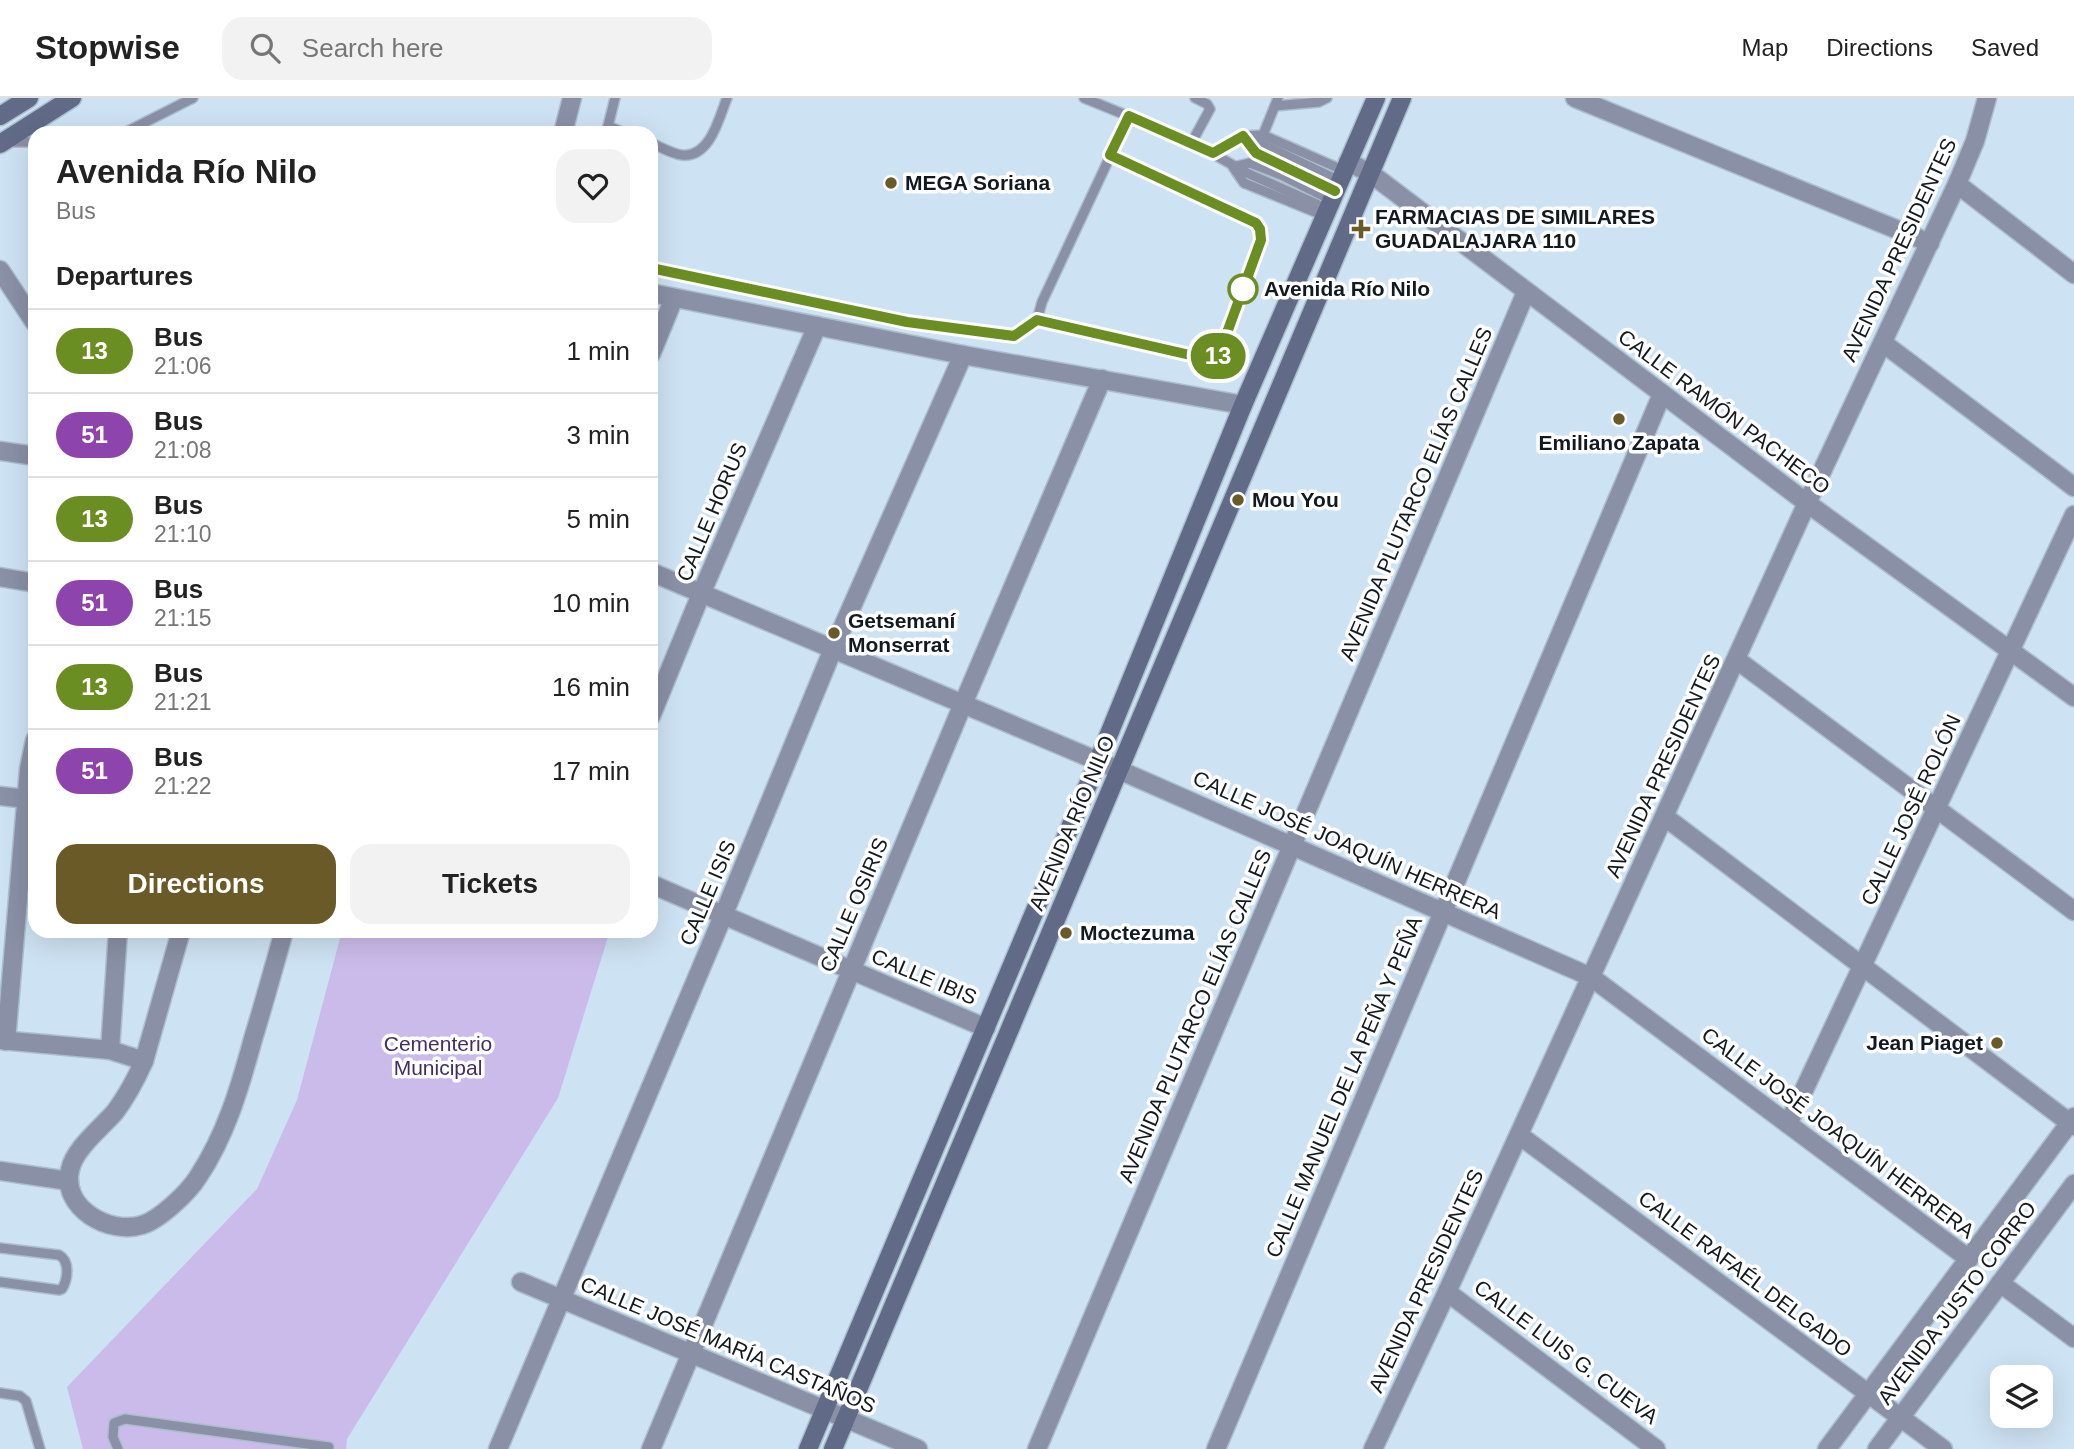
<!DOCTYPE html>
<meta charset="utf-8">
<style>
:root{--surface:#fff;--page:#f2f2f2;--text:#222;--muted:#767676;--line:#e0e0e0;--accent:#695a27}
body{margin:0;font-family:Helvetica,sans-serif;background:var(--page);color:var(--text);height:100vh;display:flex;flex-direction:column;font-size:26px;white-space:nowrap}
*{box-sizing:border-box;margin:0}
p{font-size:23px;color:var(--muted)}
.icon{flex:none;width:38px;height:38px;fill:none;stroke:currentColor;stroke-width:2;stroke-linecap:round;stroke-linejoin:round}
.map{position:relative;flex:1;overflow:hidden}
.details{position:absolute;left:28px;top:28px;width:630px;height:812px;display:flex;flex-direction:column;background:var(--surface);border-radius:21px;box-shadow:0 7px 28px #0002}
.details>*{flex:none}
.badge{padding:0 14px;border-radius:23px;font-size:24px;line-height:46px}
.tools{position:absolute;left:1990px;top:1267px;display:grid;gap:14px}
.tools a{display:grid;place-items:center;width:63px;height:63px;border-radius:14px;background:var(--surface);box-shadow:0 7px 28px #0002;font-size:35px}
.map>.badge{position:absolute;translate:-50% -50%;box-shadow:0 0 0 4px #fff}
h2{padding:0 28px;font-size:26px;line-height:63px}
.round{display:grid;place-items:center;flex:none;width:74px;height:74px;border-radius:21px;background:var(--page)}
.overview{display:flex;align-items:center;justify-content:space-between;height:119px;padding:0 28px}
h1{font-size:33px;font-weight:700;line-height:52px}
.primary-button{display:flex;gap:14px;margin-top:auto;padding:14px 28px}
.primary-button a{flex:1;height:80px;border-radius:21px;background:var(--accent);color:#fff;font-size:28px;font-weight:700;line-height:80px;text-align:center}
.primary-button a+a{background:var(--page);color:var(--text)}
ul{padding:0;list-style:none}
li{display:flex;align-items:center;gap:21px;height:84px;padding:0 28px;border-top:2px solid var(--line)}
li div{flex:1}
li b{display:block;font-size:26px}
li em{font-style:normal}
li .badge{min-width:77px;font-weight:700;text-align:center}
header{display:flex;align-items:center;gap:42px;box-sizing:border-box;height:98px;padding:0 35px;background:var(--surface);border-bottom:2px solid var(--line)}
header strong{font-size:33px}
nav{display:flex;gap:38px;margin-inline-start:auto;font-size:24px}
.search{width:490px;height:63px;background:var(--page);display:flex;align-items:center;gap:18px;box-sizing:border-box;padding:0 24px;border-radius:21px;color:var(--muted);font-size:26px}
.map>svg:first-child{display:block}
.green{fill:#cbbbea}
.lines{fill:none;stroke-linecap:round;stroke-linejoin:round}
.service-casing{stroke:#abbecd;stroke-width:12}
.minor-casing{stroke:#abbecd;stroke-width:21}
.secondary-casing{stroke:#abbecd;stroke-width:21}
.service{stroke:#8a90a5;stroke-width:9}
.minor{stroke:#8a90a5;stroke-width:18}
.secondary{stroke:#616b88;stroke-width:18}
.line-casing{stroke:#fff;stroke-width:16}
.line{stroke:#6b8e23;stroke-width:10}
.poi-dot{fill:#695a27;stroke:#fff;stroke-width:2.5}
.stop-dot{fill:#fff;stroke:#6b8e23;stroke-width:3.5}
.labels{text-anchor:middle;stroke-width:7;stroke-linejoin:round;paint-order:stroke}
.poi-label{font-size:21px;font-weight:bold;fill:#121a20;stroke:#fff;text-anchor:start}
.street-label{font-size:21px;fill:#121a20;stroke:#fff}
.stop-label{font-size:21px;font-weight:bold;fill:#121a20;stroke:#fff;text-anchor:start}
.park-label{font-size:21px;fill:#442c67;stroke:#fff}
</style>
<header>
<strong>Stopwise</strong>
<div class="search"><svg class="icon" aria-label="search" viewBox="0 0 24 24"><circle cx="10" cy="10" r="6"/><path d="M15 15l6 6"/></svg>Search here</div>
<nav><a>Map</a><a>Directions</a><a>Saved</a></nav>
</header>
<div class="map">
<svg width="2074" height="1351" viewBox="0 0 2074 1351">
<rect width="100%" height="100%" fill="#cde2f3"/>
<polygon class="green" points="342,833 588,833 608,839 558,1000 347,1341 346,1351 83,1351 67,1289 257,1091 297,1002"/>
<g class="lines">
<g class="service-casing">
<g id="service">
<polyline points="1084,0 1192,44 1247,75 1328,111"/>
<polyline points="1275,8 1319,4 1327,0"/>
<polyline points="608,28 625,35"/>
<polyline points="124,35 193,0"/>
<polyline points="608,35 608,28 615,0"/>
<polyline points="1263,37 1278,0"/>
<polyline points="1243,38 1256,56 1335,93"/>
<polyline points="1245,38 1340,83"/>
<polyline points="8,44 35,44"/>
<polyline points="1192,44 1210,11 1207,6 1195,0"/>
<path d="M 651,45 C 661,49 672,56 682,57 C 710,60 719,20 727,0"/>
<polyline points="1213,55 1243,38 1263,37 1345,73"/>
<polyline points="1110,57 1256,125 1260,131 1261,142 1228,232 1215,261 1209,262 1037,222 1042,204 1129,18"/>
<polyline points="1325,118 1244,85 1233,69 1250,65 1281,77 1331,102"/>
<polyline points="651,170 907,224 1014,238 1037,222"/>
<path d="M 0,1150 L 59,1157 C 70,1163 68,1181 62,1191 L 59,1192 L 0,1184"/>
<polyline points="0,1295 20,1298 26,1303 40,1351"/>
<polyline points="118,1351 113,1339 114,1325 125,1321 329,1349"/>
</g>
</g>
<g class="minor-casing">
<g id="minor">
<polyline points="1575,0 1930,145"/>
<polyline points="563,35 572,0"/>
<polyline points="1348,64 1370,75 1807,405 2074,599"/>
<polyline points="1957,86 2074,176"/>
<polyline points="0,172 35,225"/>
<polyline points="651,195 963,257 1243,307"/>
<polyline points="1883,245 2074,389"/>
<polyline points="651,256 674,200"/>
<polyline points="0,353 35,358"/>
<polyline points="651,474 1119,672 1591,879 1969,1161"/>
<polyline points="0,479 35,485"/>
<polyline points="1737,562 2074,813"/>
<polyline points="651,618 701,496 817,228"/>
<polyline points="0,698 27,701"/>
<polyline points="1665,719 2074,1028"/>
<polyline points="651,786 986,930"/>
<path d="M 181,833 L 144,963 C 136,981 127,998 115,1014 C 101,1030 74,1051 70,1072 C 61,1110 109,1137 142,1127 C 159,1122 188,1095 198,1079 C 226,1037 240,989 253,941 C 264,905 274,869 284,833"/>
<polyline points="0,942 110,952 144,963"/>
<polyline points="6,943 29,671 35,642"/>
<polyline points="110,952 118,833"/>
<polyline points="1788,1026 2074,417"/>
<polyline points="1519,1037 1943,1351"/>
<polyline points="0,1073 69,1083"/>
<polyline points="521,1184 918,1351"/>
<polyline points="2000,1185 2074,1240"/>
<polyline points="1447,1194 1656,1351"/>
<polyline points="498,1351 723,818 833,551 963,257"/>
<polyline points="651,1351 963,606 1102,281"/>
<polyline points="1037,1351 1526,194"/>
<polyline points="1216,1351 1662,296"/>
<polyline points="1373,1351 1447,1194 1807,405 1957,86 1975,43 1987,0"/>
<polyline points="1827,1351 2074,1019"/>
<polyline points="1877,1351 2074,1086"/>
</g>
</g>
<g class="secondary-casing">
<g id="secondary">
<polyline points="0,18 29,0"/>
<polyline points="0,46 72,0"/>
<polyline points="808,1351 1098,663 1243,307 1376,0"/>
<polyline points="833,1351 1402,0"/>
</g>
</g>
<use href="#service" class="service"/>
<use href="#minor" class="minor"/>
<use href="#secondary" class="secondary"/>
</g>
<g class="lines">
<g class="line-casing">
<polyline id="line" points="651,170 907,224 1014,238 1037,222 1212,262 1217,259 1228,232 1261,142 1260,131 1256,125 1110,57 1129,18 1213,55 1243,38 1256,55 1335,93"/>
</g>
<use href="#line" class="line"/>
</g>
<g class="poi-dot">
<circle cx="891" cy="85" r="7"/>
<path d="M1357.5 120.5h7v7h7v7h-7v7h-7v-7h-7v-7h7z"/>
<circle cx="1619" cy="321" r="7"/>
<circle cx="1238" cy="402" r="7"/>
<circle cx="834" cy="535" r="7"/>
<circle cx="1066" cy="835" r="7"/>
<circle cx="1997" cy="945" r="7"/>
</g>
<circle class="stop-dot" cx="1243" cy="191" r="14"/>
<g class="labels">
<g class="poi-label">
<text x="905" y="92">MEGA Soriana</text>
<text x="1375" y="126">FARMACIAS DE SIMILARES<tspan x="1375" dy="24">GUADALAJARA 110</tspan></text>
<text x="1619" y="352" text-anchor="middle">Emiliano Zapata</text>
<text x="1252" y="409">Mou You</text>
<text x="848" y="530">Getsemaní<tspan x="848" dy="24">Monserrat</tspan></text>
<text x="1080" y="842">Moctezuma</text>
<text x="1983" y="952" text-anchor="end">Jean Piaget</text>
</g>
<g class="street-label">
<text transform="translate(1899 152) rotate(-65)" y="7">AVENIDA PRESIDENTES</text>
<text transform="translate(1724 314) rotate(37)" y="7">CALLE RAMÓN PACHECO</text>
<text transform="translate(1416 396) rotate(-67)" y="7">AVENIDA PLUTARCO ELÍAS CALLES</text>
<text transform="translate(712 414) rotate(-67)" y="7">CALLE HORUS</text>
<text transform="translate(1663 668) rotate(-65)" y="7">AVENIDA PRESIDENTES</text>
<text transform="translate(1911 712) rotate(-65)" y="7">CALLE JOSÉ ROLÓN</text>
<text transform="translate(1072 725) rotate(-67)" y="7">AVENIDA RÍO NILO</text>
<text transform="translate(1347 747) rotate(24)" y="7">CALLE JOSÉ JOAQUÍN HERRERA</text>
<text transform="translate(708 795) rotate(-67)" y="7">CALLE ISIS</text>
<text transform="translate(854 807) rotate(-67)" y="7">CALLE OSIRIS</text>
<text transform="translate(924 879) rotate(23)" y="7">CALLE IBIS</text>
<text transform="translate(1195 918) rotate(-67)" y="7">AVENIDA PLUTARCO ELÍAS CALLES</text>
<text transform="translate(1344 989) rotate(-67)" y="7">CALLE MANUEL DE LA PEÑA Y PEÑA</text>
<text transform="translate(1838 1035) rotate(37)" y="7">CALLE JOSÉ JOAQUÍN HERRERA</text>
<text transform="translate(1745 1176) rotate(37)" y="7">CALLE RAFAÉL DELGADO</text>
<text transform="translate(1426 1183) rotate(-65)" y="7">AVENIDA PRESIDENTES</text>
<text transform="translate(1957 1205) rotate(-53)" y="7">AVENIDA JUSTO CORRO</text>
<text transform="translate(728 1247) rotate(23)" y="7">CALLE JOSÉ MARÍA CASTAÑOS</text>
<text transform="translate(1566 1254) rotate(37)" y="7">CALLE LUIS G. CUEVA</text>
</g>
<g class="stop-label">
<text x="1264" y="198">Avenida Río Nilo</text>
</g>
<g class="park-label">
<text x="438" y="953">Cementerio<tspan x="438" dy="24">Municipal</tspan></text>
</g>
</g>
</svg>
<div class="tools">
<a><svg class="icon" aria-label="layers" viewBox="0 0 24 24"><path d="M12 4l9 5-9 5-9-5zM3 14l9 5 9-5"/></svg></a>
</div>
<b class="badge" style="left:1218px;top:258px;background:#6b8e23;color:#fff">13</b>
<section class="details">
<div class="overview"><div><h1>Avenida Río Nilo</h1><p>Bus</p></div><a class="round"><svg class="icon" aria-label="heart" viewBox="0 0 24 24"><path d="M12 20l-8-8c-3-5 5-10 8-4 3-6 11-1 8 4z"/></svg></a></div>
<h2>Departures</h2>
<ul>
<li><span class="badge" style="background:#6b8e23;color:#fff">13</span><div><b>Bus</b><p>21:06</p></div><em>1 min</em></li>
<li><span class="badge" style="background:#8e44ad;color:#fff">51</span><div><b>Bus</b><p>21:08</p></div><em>3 min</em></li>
<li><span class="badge" style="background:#6b8e23;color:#fff">13</span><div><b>Bus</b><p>21:10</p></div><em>5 min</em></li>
<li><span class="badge" style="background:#8e44ad;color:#fff">51</span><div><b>Bus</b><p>21:15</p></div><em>10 min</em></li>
<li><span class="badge" style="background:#6b8e23;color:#fff">13</span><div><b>Bus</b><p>21:21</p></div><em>16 min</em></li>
<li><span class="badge" style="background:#8e44ad;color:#fff">51</span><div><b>Bus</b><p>21:22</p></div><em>17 min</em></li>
</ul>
<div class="primary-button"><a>Directions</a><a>Tickets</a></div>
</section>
</div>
